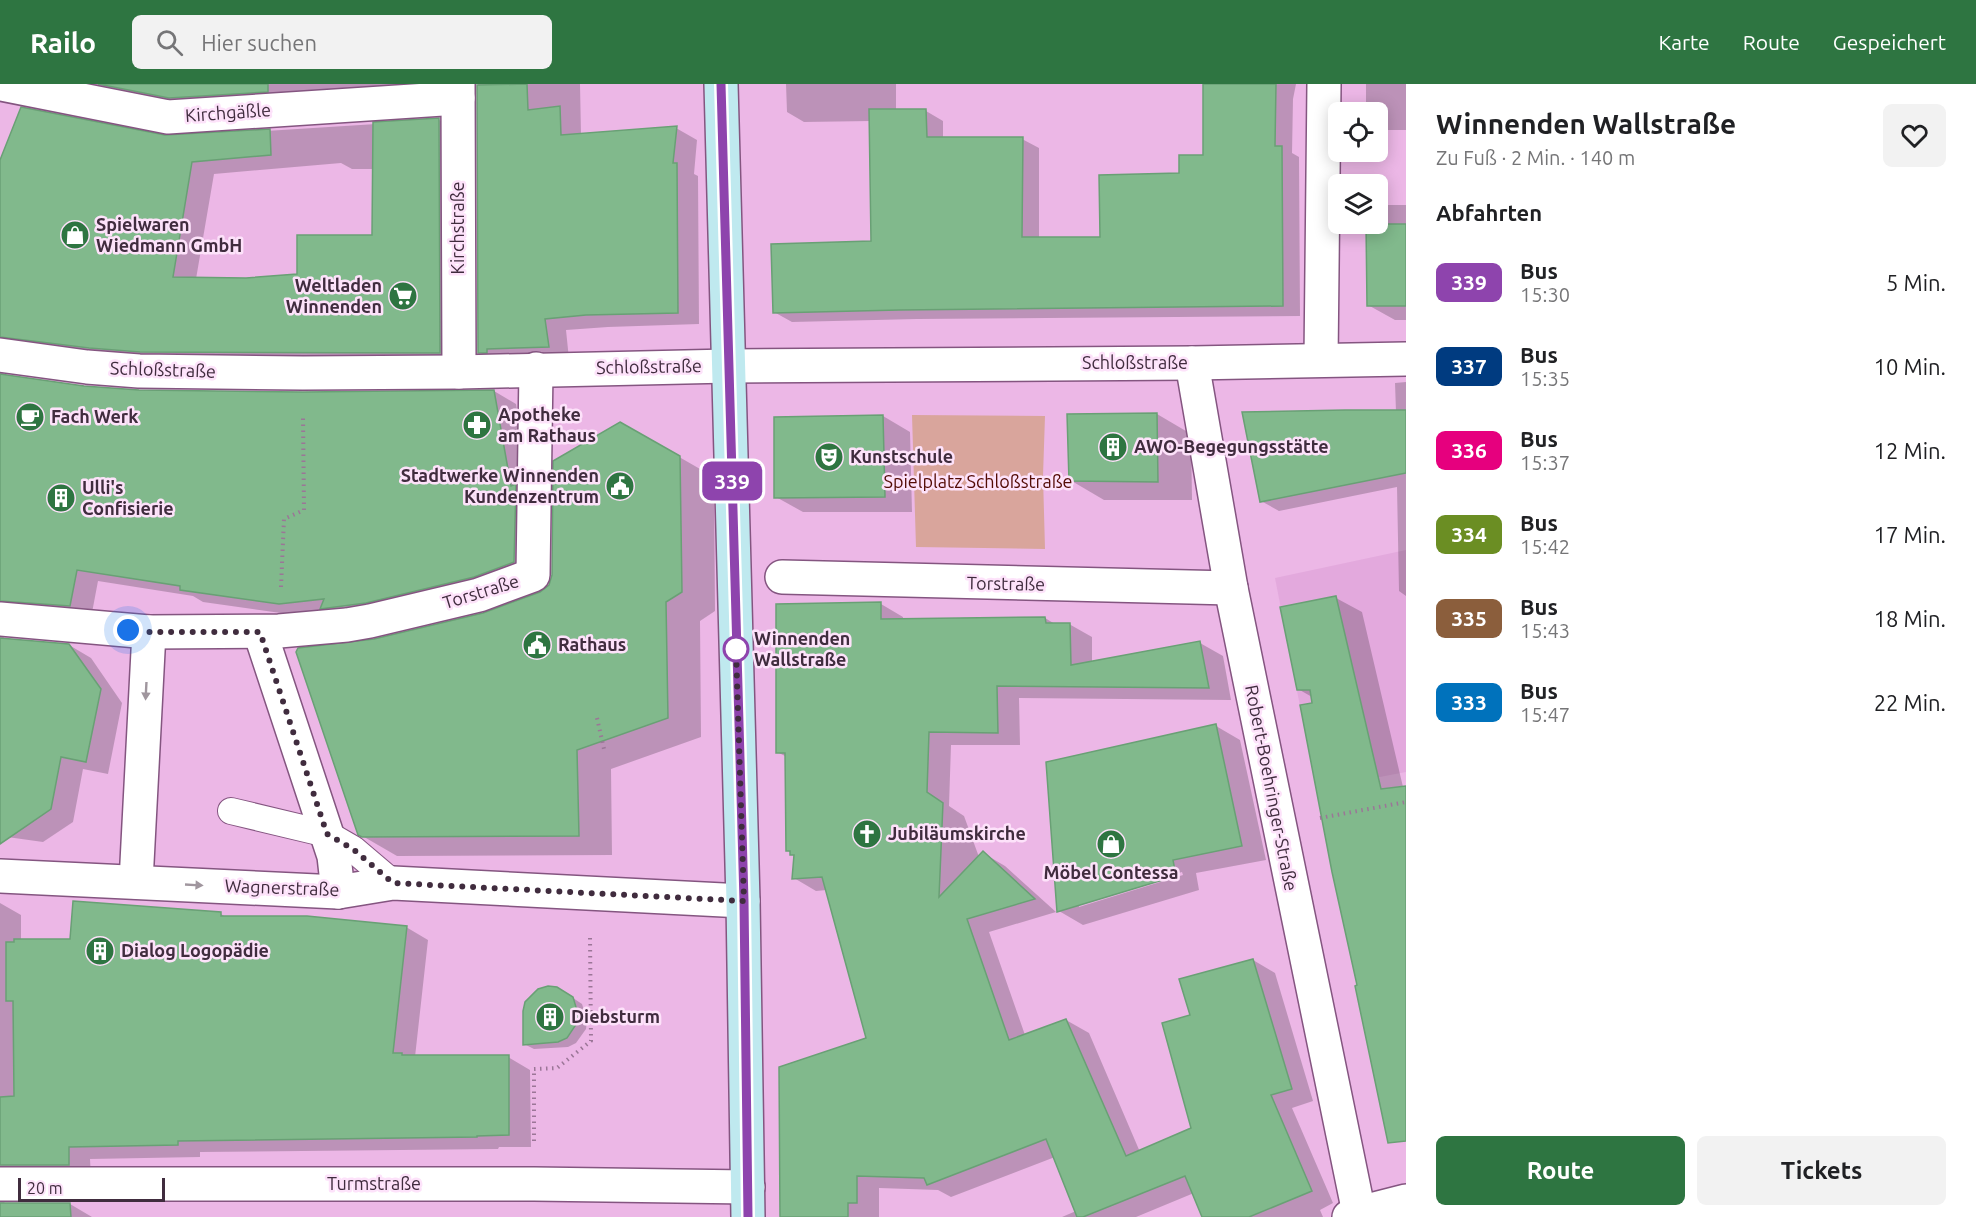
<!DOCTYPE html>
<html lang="de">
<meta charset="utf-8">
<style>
:root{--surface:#fff;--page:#f2f2f2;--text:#202124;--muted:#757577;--accent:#2e7541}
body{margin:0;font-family:Ubuntu,sans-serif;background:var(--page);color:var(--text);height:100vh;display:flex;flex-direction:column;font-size:22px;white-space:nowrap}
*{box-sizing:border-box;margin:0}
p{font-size:20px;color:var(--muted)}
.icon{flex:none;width:33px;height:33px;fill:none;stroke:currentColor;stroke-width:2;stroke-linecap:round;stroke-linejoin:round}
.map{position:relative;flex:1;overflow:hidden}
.details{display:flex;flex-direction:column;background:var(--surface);width:570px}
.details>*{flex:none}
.badge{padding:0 12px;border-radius:9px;font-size:21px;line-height:39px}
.tools{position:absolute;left:1328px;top:18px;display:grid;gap:12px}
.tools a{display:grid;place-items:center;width:60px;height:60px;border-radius:9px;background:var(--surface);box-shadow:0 3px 15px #0003;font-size:30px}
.scale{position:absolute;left:18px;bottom:15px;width:147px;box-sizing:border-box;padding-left:6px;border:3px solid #402c3e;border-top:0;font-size:16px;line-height:21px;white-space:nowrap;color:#402c3e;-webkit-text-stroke:4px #fde2fa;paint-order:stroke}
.you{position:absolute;width:30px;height:30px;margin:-15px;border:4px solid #fff;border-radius:50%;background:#1a73e8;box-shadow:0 0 0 9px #1a73e833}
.map>.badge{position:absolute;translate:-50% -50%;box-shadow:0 0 0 3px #fff}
h2{padding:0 30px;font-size:22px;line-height:54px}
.round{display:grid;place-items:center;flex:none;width:63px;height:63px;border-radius:9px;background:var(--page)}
.summary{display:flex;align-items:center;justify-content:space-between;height:102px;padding:0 30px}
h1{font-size:28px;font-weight:700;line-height:45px}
.primary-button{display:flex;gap:12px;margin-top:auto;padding:12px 30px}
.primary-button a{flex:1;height:69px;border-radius:9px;background:var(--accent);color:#fff;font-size:24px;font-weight:700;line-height:69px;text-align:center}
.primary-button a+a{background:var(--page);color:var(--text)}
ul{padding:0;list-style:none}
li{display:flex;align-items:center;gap:18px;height:84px;padding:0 30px}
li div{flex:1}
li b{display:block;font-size:22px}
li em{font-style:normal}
li .badge{min-width:66px;font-weight:700;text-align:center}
header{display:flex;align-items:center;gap:36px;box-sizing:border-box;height:84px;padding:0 30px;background:var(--accent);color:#fff}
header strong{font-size:28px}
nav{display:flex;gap:33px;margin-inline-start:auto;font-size:21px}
.search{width:420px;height:54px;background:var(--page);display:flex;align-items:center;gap:15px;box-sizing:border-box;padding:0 21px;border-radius:9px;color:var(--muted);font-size:22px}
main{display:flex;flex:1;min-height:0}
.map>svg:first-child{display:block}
.built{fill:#e3a9dd}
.green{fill:#d9a59c}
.shadow{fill:#0003;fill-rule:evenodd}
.building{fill:#81b98c;stroke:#69a075;stroke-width:1.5}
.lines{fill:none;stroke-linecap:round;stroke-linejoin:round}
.lane-casing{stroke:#845580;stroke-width:28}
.street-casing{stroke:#845580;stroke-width:36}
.secondary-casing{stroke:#845580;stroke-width:36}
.path{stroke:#9b7697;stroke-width:4;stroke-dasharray:1.5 4.5;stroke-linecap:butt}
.lane{stroke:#fff;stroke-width:26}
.street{stroke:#fff;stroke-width:33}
.secondary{stroke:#bfe9ef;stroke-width:33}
.oneway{fill:#a0969e}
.line-casing{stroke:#fff;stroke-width:14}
.line{stroke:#8e44ad;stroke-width:9}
.walk{stroke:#402c3e;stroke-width:6;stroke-dasharray:0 10.8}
.stop-dot{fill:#fff;stroke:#8e44ad;stroke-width:3}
.labels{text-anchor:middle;stroke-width:5;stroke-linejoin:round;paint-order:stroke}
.street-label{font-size:18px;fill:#402c3e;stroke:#fde2fa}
.poi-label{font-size:18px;font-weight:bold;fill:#402c3e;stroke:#fde2fa;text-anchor:start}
.park-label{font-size:18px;fill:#530b05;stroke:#fde2fa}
.stop-label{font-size:18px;font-weight:bold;fill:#402c3e;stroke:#fde2fa;text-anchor:start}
</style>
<header>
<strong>Railo</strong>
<div class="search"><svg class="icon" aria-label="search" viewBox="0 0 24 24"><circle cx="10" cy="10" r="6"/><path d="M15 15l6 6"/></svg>Hier suchen</div>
<nav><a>Karte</a><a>Route</a><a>Gespeichert</a></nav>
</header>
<main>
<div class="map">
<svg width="1406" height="1133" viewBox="0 0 1406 1133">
<rect width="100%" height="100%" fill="#ecb7e6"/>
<polygon class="built" points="1406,466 1406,688 1359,697 1315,699 1275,494"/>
<polygon class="green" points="912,331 1045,332 1043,392 1045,465 916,463"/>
<g class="shadow">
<polygon points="63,0 465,0 191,25"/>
<polygon points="478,0 580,0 581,51 676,44 697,56 694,90 698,92 699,240 608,243 566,246 569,275 500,280 479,268"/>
<polygon points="786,0 896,0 896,27 926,27 943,37 943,54 1022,55 1039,64 1039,155 1101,154 1205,73 1204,0 1296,0 1293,15 1292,69 1299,73 1300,232 917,235 792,238 774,228 873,159 871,37 804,38 787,28"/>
<polygon points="1366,0 1406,0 1406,46 1385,46 1377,41 1377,28 1366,28"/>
<path d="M 439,36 L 461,48 L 462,281 L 3,282 L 4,292 L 84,303 L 138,307 L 303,309 L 494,307 L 516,320 L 532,411 L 536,490 L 496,505 L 302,532 L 203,518 L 193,512 L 98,497 L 91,534 L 3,547 L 4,556 L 69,561 L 91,574 L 122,619 L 108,690 L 83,685 L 73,738 L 43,758 L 0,752 L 0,80 L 169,53 ZM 341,79 L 352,85 L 375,85 L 373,152 L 299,191 L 246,196 L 196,195 L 214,90 Z"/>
<polygon points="1377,121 1406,121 1406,236 1395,236 1368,221 1368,140 1377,140"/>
<polygon points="1406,298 1406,512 1399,507 1397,403 1279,427 1261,417 1396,328 1395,299"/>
<polygon points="1157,330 1191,350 1192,416 1104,416 1070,396"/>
<polygon points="883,332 910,348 912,428 803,428 776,413"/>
<polygon points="620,339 714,393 715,527 700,537 701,653 611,685 612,771 397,772 359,750 373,557 484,531 540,510 550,502"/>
<polygon points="1336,514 1362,528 1403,703 1359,902 1312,613 1298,605"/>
<polygon points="881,520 903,533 903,536 1045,534 1055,540 1069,540 1092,553 1092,579 1200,559 1223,572 1231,616 1019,614 1020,661 951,661 949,722 964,732 979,773 983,769 1005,782 1056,828 989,848 1025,951 1066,936 1089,949 1140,1068 1193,1045 1192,932 1253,876 1275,889 1313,1017 1292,1024 1333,1119 1320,1126 1323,1133 1203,1133 1194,1109 1136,1133 1062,1133 1076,1127 1055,1073 951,1113 938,1106 879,1104 879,1133 782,1133 868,955 827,806 816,807 794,794 796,773 787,766 787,673 777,668"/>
<path d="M 1216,642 L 1240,656 L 1266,776 L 1196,789 L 1199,806 L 1083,841 L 1059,827 ZM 1182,788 L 1183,791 L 1079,823 L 1079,820 Z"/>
<polygon points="0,819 21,831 21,856 72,857 221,830 227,834 406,843 428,856 415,973 508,973 530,986 531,1063 499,1063 498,1065 200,1068 200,1073 90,1075 91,1093 3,1114 5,1120 70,1120 92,1133 0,1133"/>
<polygon points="564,908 582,920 587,936 586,945 576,959 568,963 534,965 524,960"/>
</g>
<g class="building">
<polygon points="98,0 268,0 268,8 169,14"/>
<polygon points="527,0 528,26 560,22 561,51 677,42 673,79 677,79 678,229 586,231 545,235 549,263 487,265 487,269 478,269 477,1"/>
<polygon points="1203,0 1276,0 1275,62 1282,62 1283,222 899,226 773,229 771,160 871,157 869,25 926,25 927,53 1023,53 1022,153 1100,153 1099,91 1179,89 1179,71 1203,71"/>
<polygon points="21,23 165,51 270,45 271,71 192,78 173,193 246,194 297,190 297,151 372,151 373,38 439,34 440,269 140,268 89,264 0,253 0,76"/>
<polygon points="1366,140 1406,140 1406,222 1367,222"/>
<polygon points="0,290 84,302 139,306 303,308 494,306 511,402 516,400 514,478 474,493 366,519 320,525 324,515 279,520 180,506 180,502 77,486 70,522 0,517"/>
<polygon points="1345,326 1406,326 1406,389 1260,418 1242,328"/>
<polygon points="1157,329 1158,398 1069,397 1067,330"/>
<polygon points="883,331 885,413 774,414 774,333"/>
<polygon points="620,338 680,372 682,508 666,518 668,634 577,666 579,752 362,753 358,751 296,568 298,564 374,555 483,529 540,508 549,501 552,491 553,377"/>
<polygon points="1336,512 1381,705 1406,702 1406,1057 1388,1059 1355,902 1357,901 1332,788 1300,621 1312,619 1310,606 1297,606 1280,523"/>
<polygon points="881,518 881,535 1045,533 1046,539 1070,539 1071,581 1200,557 1209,604 997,602 998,649 929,648 927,708 943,719 939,813 983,767 1035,815 967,835 1009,956 1066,935 1126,1072 1191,1044 1162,939 1190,931 1179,895 1253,875 1292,1005 1271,1011 1312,1107 1249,1133 1202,1133 1185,1092 1083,1133 1077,1133 1046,1055 927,1101 924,1094 857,1092 857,1119 848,1119 848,1133 780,1133 779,983 866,954 822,793 792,795 794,771 790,771 790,767 786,767 785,669 776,669 776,520"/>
<polygon points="0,554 69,560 101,605 86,678 61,673 51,725 0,760"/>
<polygon points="1216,640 1242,762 1173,776 1176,792 1057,828 1046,678"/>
<polygon points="73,817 221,828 221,832 307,832 407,842 393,969 402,969 402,971 509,971 509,1051 477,1052 477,1053 178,1057 178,1061 69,1063 69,1081 0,1081 0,1013 14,1012 13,917 6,917 6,858 14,858 14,855 70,855"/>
<polygon points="548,902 557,903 573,913 578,930 577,939 567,954 558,958 523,961 523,927 525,918 538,905"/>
<polygon points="0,1119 70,1119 71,1133 0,1133"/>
</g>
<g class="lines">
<g class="lane-casing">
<polyline id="lane" points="231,727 327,750 353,765 393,799"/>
</g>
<g class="street-casing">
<g id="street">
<polyline points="1,0 168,33 458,14"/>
<polyline points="458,0 459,288"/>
<polyline points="0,271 87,283 139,287 303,289 459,288 729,282 1192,279 1406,275"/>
<polyline points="1321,276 1324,0"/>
<polyline points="1192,279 1231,504 1359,1129"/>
<polyline points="782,493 1231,504"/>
<polyline points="0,535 149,548 279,547 347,541 370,537 479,511 533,491 536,285"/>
<polyline points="260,548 334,772 338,808"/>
<polyline points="0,792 338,808 393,799 743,817"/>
<polyline points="136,798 149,548"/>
<polyline points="0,1100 534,1100 748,1103"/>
<polyline points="1349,1133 1359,1129 1406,1117"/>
</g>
</g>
<g class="secondary-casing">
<polyline id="secondary" points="721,0 743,817 748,1133"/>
</g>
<g class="path">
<polyline points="281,503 284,435 304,426 303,332"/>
<polyline points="597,634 604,665"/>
<polyline points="1320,734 1406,718"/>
<polyline points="534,1057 534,985 557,984 591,957 590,853"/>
</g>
<use href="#lane" class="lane"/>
<use href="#street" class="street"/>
<use href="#secondary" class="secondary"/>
</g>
<defs><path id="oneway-solid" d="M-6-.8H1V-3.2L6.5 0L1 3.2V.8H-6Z" transform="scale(1.5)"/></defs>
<g class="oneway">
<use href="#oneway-solid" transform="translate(146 607) rotate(93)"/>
<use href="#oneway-solid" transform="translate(194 801) rotate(3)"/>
</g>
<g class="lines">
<g class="line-casing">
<polyline id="line" points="721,0 744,817 748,1133"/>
</g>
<use href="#line" class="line"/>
<polyline class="walk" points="128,546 149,548 260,548 327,750 353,765 393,799 744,817 736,565"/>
</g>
<defs>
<g id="shop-disc" transform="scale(1.5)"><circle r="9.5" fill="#2e7541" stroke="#fde2fa"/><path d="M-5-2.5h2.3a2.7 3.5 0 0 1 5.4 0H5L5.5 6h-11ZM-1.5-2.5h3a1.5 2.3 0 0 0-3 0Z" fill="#fff"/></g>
<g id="supermarket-disc" transform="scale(1.5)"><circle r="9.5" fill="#2e7541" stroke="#fde2fa"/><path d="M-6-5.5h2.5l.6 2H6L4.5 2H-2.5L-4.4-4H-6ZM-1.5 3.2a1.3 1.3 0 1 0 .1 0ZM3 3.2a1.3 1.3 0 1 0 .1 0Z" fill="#fff"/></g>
<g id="cafe-disc" transform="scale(1.5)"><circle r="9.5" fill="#2e7541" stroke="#fde2fa"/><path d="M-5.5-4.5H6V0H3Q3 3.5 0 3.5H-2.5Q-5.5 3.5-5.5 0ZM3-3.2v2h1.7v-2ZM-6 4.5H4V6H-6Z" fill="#fff"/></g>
<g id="pharmacy-disc" transform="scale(1.5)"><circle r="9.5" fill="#2e7541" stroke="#fde2fa"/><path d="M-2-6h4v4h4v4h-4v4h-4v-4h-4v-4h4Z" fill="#fff"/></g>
<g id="building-disc" transform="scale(1.5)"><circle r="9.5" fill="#2e7541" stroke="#fde2fa"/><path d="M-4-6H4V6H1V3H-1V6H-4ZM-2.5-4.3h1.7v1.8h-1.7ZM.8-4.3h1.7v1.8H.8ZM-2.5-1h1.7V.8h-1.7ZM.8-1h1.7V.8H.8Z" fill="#fff"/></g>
<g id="theatre-disc" transform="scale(1.5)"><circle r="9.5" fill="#2e7541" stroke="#fde2fa"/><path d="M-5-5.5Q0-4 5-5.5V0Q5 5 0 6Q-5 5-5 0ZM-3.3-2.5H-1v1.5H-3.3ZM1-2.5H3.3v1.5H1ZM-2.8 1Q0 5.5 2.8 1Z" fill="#fff"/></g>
<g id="civic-disc" transform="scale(1.5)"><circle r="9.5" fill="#2e7541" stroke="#fde2fa"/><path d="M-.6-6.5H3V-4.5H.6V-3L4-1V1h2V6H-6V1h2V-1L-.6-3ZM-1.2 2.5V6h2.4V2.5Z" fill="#fff"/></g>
<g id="church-disc" transform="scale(1.5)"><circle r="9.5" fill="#2e7541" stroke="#fde2fa"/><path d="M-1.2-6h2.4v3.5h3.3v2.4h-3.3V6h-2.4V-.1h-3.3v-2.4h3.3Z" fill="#fff"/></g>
</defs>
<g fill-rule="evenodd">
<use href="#shop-disc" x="75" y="151"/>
<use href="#supermarket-disc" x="403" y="212"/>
<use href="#cafe-disc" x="30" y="333"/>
<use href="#pharmacy-disc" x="477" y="341"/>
<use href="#building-disc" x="1113" y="363"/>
<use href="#theatre-disc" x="829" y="373"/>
<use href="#civic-disc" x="620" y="402"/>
<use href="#building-disc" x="61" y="414"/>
<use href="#civic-disc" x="537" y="561"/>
<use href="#church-disc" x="867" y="750"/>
<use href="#shop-disc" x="1111" y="760"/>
<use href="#building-disc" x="100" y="867"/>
<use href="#building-disc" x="550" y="933"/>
</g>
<circle class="stop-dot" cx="736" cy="565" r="12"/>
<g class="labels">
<g class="street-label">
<text transform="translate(228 29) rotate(-4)" y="6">Kirchgäßle</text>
<text transform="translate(458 144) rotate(-90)" y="6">Kirchstraße</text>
<text x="1135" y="285">Schloßstraße</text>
<text transform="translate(649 283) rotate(-1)" y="6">Schloßstraße</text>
<text transform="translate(163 286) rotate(2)" y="6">Schloßstraße</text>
<text transform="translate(1006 500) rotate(1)" y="6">Torstraße</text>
<text transform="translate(481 508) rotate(-17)" y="6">Torstraße</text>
<text transform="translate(1271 704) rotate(79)" y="6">Robert-Boehringer-Straße</text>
<text transform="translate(282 804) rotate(2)" y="6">Wagnerstraße</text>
<text x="374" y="1106">Turmstraße</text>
</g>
<g class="poi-label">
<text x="96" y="147">Spielwaren<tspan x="96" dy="21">Wiedmann GmbH</tspan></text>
<text x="382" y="208" text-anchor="end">Weltladen<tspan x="382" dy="21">Winnenden</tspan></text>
<text x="498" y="337">Apotheke<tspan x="498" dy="21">am Rathaus</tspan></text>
<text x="51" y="339">Fach Werk</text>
<text x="1134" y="369">AWO-Begegungsstätte</text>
<text x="850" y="379">Kunstschule</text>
<text x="599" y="398" text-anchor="end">Stadtwerke Winnenden<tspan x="599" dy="21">Kundenzentrum</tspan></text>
<text x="82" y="410">Ulli's<tspan x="82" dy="21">Confisierie</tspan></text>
<text x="558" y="567">Rathaus</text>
<text x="888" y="756">Jubiläumskirche</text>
<text x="1111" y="795" text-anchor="middle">Möbel Contessa</text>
<text x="121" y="873">Dialog Logopädie</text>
<text x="571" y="939">Diebsturm</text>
</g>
<g class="park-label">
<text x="978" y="404">Spielplatz Schloßstraße</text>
</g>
<g class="stop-label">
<text x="754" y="561">Winnenden<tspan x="754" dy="21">Wallstraße</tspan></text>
</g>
</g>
</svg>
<div class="tools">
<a><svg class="icon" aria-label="locate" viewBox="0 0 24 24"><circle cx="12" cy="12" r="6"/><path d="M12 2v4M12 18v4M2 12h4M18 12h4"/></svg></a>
<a><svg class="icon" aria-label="layers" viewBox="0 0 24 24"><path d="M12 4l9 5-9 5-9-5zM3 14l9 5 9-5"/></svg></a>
</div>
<div class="scale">20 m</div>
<div class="you" style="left:128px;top:546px"></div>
<b class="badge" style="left:732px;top:397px;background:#8e44ad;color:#fff">339</b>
</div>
<section class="details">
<div class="summary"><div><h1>Winnenden Wallstraße</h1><p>Zu Fuß · 2 Min. · 140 m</p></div><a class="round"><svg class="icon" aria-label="heart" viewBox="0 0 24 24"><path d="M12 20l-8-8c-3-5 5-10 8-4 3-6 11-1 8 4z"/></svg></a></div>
<h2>Abfahrten</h2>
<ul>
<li><span class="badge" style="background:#8e44ad;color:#fff">339</span><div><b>Bus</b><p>15:30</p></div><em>5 Min.</em></li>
<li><span class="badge" style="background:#003b80;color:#fff">337</span><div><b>Bus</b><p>15:35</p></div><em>10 Min.</em></li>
<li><span class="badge" style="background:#e6007e;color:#fff">336</span><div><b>Bus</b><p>15:37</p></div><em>12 Min.</em></li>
<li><span class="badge" style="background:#6b8e23;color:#fff">334</span><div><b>Bus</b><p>15:42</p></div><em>17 Min.</em></li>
<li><span class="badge" style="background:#8b5e3c;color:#fff">335</span><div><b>Bus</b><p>15:43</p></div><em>18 Min.</em></li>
<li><span class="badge" style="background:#0072bc;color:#fff">333</span><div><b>Bus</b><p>15:47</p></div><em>22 Min.</em></li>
</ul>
<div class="primary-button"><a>Route</a><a>Tickets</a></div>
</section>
</main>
